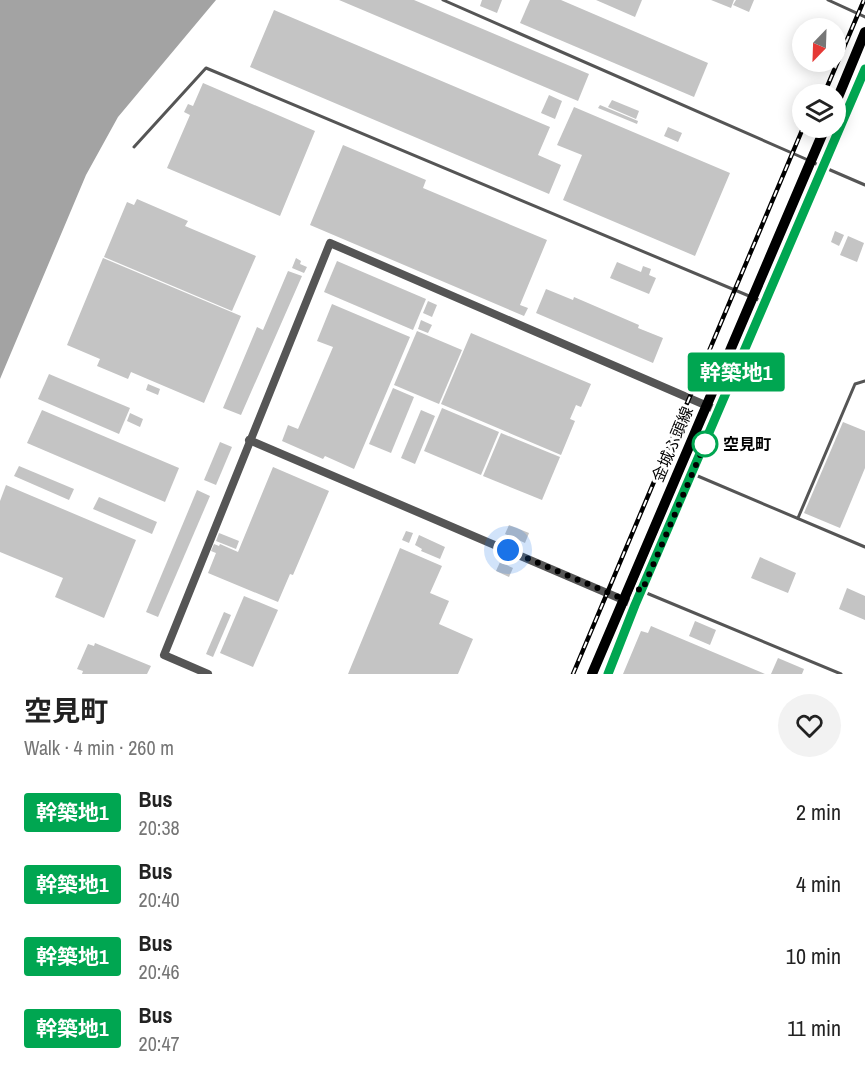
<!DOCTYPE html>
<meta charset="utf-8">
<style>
:root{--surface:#fff;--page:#f2f2f2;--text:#222;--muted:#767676}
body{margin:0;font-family:"Archivo Narrow","Noto Sans JP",sans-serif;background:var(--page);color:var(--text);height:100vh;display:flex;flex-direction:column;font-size:22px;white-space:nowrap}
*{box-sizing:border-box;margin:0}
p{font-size:20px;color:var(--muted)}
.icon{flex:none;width:33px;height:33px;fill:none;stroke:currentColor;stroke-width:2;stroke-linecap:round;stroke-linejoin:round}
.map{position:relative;height:674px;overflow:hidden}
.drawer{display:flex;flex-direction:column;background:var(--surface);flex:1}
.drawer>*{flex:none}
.badge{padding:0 12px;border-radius:4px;font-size:21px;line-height:39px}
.needle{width:39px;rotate:203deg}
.controls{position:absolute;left:792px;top:18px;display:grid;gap:12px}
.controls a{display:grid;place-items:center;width:54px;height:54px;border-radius:50%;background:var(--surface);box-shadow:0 3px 15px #0003;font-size:30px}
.you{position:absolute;width:30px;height:30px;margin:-15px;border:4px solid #fff;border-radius:50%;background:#1a73e8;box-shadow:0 0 0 9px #1a73e833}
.map>.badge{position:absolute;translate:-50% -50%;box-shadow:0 0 0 3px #fff}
.round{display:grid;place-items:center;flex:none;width:63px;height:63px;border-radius:32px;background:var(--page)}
.head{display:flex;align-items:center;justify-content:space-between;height:102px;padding:0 24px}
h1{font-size:28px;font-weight:700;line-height:45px}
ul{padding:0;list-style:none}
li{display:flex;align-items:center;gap:18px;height:72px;padding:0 24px}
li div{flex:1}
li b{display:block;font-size:22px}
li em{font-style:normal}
li .badge{min-width:66px;font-weight:700;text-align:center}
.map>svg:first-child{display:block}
.water{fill:#a3a3a3}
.building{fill:#c4c4c4}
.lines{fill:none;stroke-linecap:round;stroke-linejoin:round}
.service{stroke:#555;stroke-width:3}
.tertiary{stroke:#555;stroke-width:8}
.primary{stroke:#000;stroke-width:10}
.rail-casing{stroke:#000;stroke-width:4.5}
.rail{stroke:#fff;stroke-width:2;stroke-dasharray:7;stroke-linecap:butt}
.line-casing{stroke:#fff;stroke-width:14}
.line{stroke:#00a651;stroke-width:9}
.walk{stroke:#000;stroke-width:6;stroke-dasharray:0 10.8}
.stop-dot{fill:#fff;stroke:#00a651;stroke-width:3}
.labels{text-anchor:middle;stroke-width:6;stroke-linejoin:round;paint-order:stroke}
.street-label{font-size:16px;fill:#000;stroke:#fff}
.stop-label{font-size:16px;font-weight:bold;fill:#000;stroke:#fff;text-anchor:start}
</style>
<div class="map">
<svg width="865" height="674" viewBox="0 0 865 674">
<rect width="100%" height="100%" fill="#fff"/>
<polygon class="water" points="0,0 216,0 118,117 86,175 0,379"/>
<g class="building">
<polygon points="339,0 414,0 589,74 578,101"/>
<polygon points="482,0 502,0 497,13 480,6"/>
<polygon points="530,0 561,0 708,63 694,97 520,23"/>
<polygon points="596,0 642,0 635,17"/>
<polygon points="711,0 734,0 731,8"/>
<polygon points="736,0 754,0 749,12 733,5"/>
<polygon points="274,10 550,127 538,155 561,165 549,194 250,67"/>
<polygon points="203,83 315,131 280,216 167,168 190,115 184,112 188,104 193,106"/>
<polygon points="549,95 562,101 555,119 541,113"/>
<polygon points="612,100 639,111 636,119 608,107"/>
<polygon points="600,105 638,121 637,124 598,108"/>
<polygon points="574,107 730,173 695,256 563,200 582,155 557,145"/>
<polygon points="668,127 682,133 678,142 664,136"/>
<polygon points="343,145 426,180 423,188 547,240 520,305 528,308 524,316 310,225"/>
<polygon points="137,199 188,221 185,226 256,256 232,311 104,257 127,202 134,205"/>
<polygon points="835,231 844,235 839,246 831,242"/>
<polygon points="848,236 864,243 857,262 840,255"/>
<polygon points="103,258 241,316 204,403 131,372 128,379 97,366 100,359 67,345"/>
<polygon points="296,258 301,261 300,264 307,267 304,273 292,268"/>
<polygon points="337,261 426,299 413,330 324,292"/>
<polygon points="617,262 641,272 643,266 651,269 649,275 656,278 649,294 610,278"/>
<polygon points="288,271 302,276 241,415 223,408 257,327 263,330"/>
<polygon points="546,289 573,300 574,297 639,325 638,328 663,338 653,363 536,313"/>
<polygon points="428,301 437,305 432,317 423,313"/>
<polygon points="332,304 410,337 354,469 325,456 323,459 282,441 288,425 298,429 333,347 317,341"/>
<polygon points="421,320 432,325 428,333 418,329"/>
<polygon points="417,331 462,350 439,404 394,385"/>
<polygon points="471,333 591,384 581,407 576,405 570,419 575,421 561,455 441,404"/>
<polygon points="49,374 130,408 119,434 38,399"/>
<polygon points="148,384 160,389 158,395 146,390"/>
<polygon points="393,388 414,397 391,453 369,444"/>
<polygon points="442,408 499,432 481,475 424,451"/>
<polygon points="42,410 179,468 165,502 27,443"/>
<polygon points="421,410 435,416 415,464 401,458"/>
<polygon points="130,413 143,419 140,427 127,421"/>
<polygon points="843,422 865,431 865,468 840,528 804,513"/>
<polygon points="501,433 560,457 542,500 483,476"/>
<polygon points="220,442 232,447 216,485 204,480"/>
<polygon points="19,466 74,489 69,500 14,476"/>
<polygon points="273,467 329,491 293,575 290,574 278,602 208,573 216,553 211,551 214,544 219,546 220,544 238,552"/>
<polygon points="6,485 136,540 104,618 55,597 63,578 0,552 0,501"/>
<polygon points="197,490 210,496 158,617 146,612"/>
<polygon points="99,497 157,522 152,534 93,509"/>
<polygon points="509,525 529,533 525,543 505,534"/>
<polygon points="406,531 413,533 409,543 402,540"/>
<polygon points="219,533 239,541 236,549 216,541"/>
<polygon points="419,535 445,547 440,559 421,551 422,549 415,545"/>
<polygon points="400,548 442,566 430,593 449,601 439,624 473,639 458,674 348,674"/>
<polygon points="760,557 796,573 788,593 751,578"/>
<polygon points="500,562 513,568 509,577 496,571"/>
<polygon points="847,588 865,596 865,620 839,609"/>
<polygon points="244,596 278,610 253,667 220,653"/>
<polygon points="224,612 231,615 213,657 206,654"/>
<polygon points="695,621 716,630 710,645 689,636"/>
<polygon points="651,626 765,674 623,674 641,631 648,633"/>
<polygon points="95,643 151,666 147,674 82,674 83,671 77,669 88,644 94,646"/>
<polygon points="778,658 804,669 802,674 771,674"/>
</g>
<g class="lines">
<g class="service">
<polyline points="443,0 808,160"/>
<polyline points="828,0 865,17"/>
<polyline points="134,147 206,68 761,301"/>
<polyline points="814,163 865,185"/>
<polyline points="693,474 865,547"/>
<polyline points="798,518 855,384 865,381"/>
<polyline points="644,592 841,674"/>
</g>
<g class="tertiary">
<polyline points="249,440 635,605"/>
<polyline points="208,674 164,655 330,243 719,411"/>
</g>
<g class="primary">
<polyline points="836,102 865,32"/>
<polyline points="592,674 825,128"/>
<polyline points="608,674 635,605 865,69"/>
</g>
<g class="rail-casing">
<g id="rail">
<polyline points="824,94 864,0"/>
<polyline points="573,674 803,128"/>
</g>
</g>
<use href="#rail" class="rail"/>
</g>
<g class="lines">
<g class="line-casing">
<polyline id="line" points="608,674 635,605 865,69"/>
</g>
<use href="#line" class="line"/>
<polyline class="walk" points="508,550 623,599 629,585 642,591 705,444"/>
</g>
<circle class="stop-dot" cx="705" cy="444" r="12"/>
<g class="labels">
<g class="street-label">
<text transform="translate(672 444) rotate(-67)" y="6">金城ふ頭線</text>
</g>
<g class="stop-label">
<text x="723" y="450">空見町</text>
</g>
</g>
</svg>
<div class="controls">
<a><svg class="needle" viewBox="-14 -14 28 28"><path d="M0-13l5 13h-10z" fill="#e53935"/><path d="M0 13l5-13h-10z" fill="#767676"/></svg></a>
<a><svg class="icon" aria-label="layers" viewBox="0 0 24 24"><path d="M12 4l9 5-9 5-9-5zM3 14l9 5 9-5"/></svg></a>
</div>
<div class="you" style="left:508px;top:550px"></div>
<b class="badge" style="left:736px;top:372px;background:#00a651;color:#fff">幹築地1</b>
</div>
<section class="drawer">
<div class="head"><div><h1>空見町</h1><p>Walk · 4 min · 260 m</p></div><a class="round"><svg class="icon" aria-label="heart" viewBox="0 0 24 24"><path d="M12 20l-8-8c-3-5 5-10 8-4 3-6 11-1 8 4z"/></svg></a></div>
<ul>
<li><span class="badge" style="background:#00a651;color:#fff">幹築地1</span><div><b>Bus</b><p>20:38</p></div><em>2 min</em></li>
<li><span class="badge" style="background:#00a651;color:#fff">幹築地1</span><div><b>Bus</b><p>20:40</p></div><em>4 min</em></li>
<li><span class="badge" style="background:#00a651;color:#fff">幹築地1</span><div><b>Bus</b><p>20:46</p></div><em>10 min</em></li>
<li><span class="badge" style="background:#00a651;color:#fff">幹築地1</span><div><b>Bus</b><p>20:47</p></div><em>11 min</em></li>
</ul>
</section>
